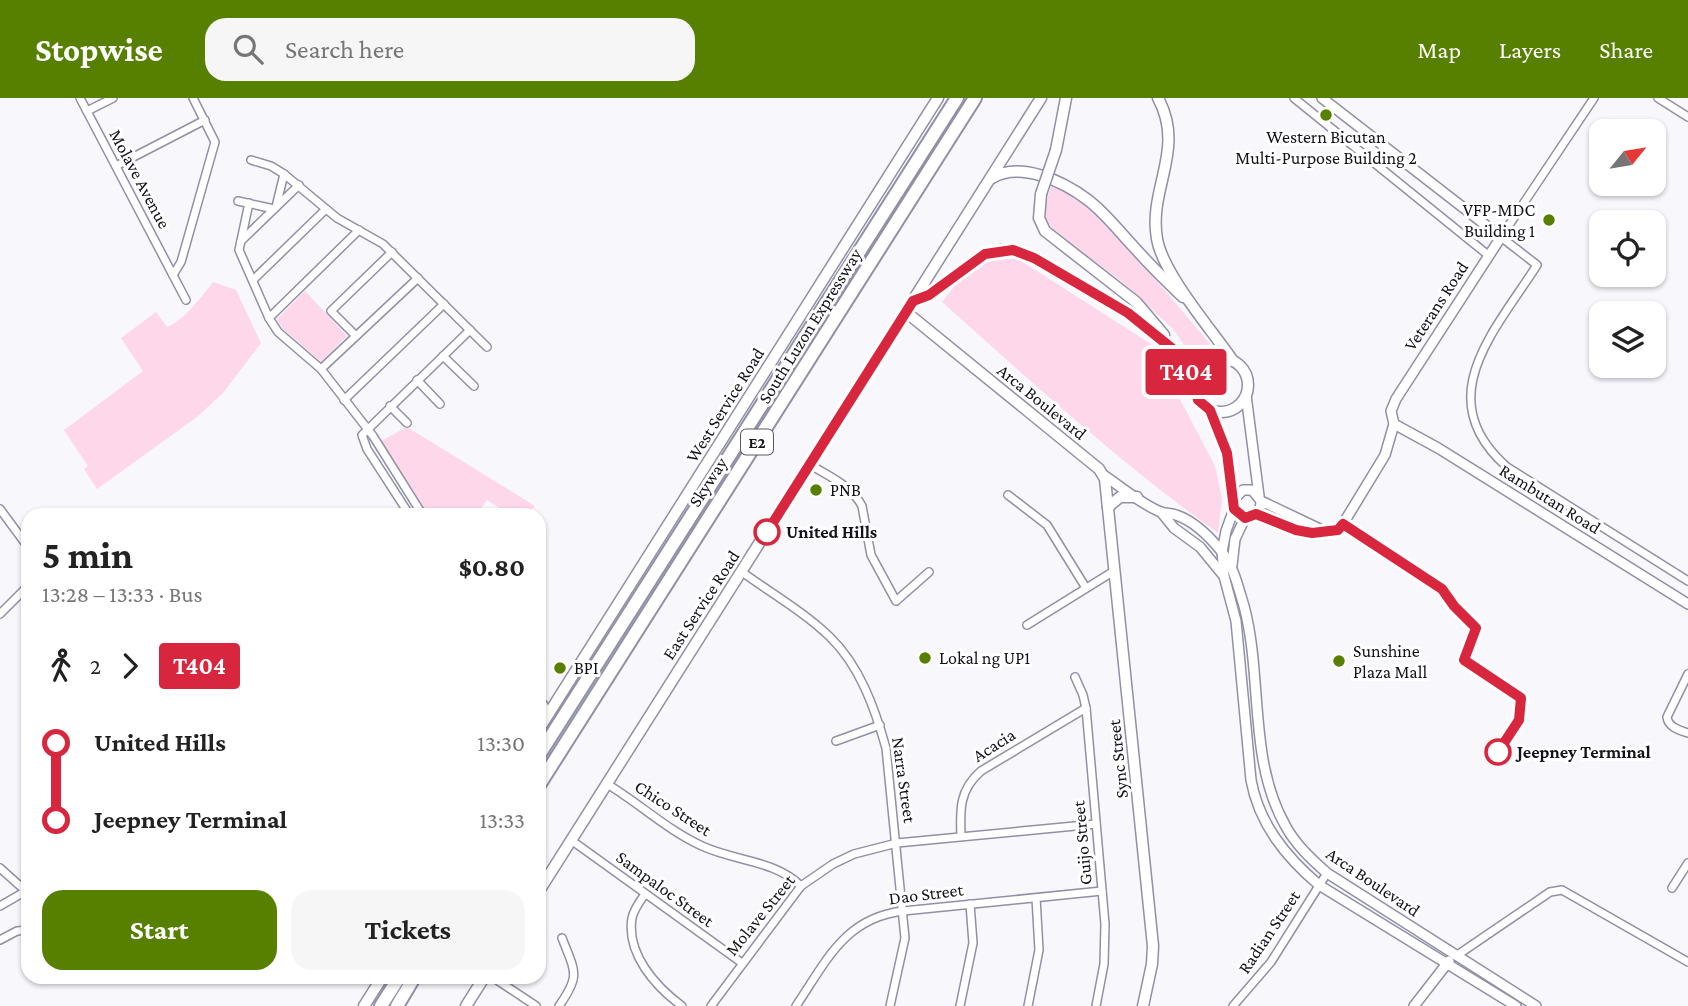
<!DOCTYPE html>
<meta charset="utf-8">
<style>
:root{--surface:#fff;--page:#f6f6f6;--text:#222;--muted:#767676;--accent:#578001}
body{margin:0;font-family:"Crimson Pro",serif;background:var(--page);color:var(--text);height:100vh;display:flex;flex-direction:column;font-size:26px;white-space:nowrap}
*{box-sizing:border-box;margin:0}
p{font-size:23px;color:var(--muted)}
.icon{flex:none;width:38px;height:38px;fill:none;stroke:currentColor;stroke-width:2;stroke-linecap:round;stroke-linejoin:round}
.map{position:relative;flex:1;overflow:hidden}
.side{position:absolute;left:21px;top:410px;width:525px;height:476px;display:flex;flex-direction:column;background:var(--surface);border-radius:21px;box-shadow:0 2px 5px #0004}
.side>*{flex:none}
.badge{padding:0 14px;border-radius:5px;font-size:24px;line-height:46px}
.needle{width:46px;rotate:60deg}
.fabs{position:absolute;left:1589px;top:21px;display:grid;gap:14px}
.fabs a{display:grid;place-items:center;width:77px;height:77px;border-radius:14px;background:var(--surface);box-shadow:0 2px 5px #0004;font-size:35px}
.map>.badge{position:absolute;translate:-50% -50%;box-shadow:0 0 0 4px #fff}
.legs{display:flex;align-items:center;gap:10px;height:77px;padding:0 21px;font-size:23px}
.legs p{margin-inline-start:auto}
.headline{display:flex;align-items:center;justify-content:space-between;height:119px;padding:0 21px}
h1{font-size:38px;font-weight:700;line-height:52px}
.action{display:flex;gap:14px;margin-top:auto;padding:14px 21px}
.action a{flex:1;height:80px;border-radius:21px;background:var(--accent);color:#fff;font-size:28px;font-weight:700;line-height:80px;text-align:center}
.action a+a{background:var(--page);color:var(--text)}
ul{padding:0 21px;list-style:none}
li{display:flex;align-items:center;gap:24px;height:77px;font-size:26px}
li i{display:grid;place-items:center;width:10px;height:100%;margin:0 9px;background:currentColor}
li i::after{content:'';width:18px;height:18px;margin:-9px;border:5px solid;border-radius:50%;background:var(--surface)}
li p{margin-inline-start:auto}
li:first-child i{background:linear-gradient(#0000 50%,currentColor 0)}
li:last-child i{background:linear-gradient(currentColor 50%,#0000 0)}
header{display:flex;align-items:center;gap:42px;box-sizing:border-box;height:98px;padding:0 35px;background:var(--accent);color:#fff}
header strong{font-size:33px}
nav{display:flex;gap:38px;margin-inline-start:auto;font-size:24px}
.search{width:490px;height:63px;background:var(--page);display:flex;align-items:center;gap:18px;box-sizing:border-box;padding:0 24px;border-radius:21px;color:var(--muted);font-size:26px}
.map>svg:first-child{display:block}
.green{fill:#fed7ea}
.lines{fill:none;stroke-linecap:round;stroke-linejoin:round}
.minor-casing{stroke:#9090a7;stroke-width:10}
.tertiary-casing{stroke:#9090a7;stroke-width:12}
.secondary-casing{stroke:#9090a7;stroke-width:13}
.motorway-casing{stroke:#9090a7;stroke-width:16}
.minor{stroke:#fff;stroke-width:7}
.tertiary{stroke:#fff;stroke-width:9}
.secondary{stroke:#fff;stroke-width:10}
.motorway{stroke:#fff;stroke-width:12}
.secondary-bridge-casing{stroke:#9090a7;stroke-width:13;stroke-linecap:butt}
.secondary-bridge{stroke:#fff;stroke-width:10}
.line-1-casing{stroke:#fff;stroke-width:16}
.line-1{stroke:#d7263d;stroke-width:10}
.poi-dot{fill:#578001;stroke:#fff;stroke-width:2.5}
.stop-1-dot{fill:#fff;stroke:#d7263d;stroke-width:3.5}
.labels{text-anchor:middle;stroke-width:6;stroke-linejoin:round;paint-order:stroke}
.shield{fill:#fff;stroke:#5a5a5f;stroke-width:2}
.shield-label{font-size:16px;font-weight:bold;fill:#13131b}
.poi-label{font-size:18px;fill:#13131b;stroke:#fff;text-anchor:start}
.street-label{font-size:18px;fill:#13131b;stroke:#fff}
.stop-label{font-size:18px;font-weight:bold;fill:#13131b;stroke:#fff;text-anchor:start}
</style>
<header>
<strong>Stopwise</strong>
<div class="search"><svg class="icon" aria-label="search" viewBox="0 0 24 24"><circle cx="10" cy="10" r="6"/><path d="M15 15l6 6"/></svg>Search here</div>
<nav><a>Map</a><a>Layers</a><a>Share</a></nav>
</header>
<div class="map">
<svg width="1688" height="908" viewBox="0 0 1688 908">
<rect width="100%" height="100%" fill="#f7f7fc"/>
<g class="green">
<polygon points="1051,88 1073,97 1101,117 1210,246 1191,257 1174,232 1121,183 1055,135 1043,116"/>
<path d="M 991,161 L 1018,161 L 1151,246 L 1215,368 L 1222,400 L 1218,435 C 1120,365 1032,284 942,204 L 962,179 Z"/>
<path d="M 213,184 L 236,192 L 261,245 L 223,295 L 197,319 L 97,391 L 84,371 L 88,368 L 64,332 L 143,273 L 121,240 L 156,214 L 167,229 C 187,220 199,201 213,184 Z"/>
<polygon points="305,193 347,238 321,264 282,230 277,221"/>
<polygon points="407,329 535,408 527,416 509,416 487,402 477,416 428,416 381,343"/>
</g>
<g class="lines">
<g class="minor-casing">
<g id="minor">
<polyline points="80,0 186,202"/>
<polyline points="1294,0 1488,157"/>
<path d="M 1594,0 L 1501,139 L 1537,167 C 1495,233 1429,300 1507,369 L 1688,483"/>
<polyline points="1658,0 1688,19"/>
<polyline points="87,13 113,0"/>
<polyline points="251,62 271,68 284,76 337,120 383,146 487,249"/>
<polyline points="116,68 205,22"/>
<polyline points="238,103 274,111"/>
<polyline points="249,105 239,152 269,220 278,234 321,271 373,338 422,416"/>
<polyline points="276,109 284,76"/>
<polyline points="241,143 299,87"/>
<polyline points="173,177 181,164 215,44 193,0"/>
<polyline points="253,182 325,112"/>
<polyline points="269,220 359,132"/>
<polyline points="356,238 331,213 392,154"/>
<polyline points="443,258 474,288"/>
<polyline points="321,271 418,180"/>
<polyline points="417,282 440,306"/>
<polyline points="344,302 444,206"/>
<polyline points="390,308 407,325"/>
<path d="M 809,366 C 828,378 851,387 862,408 L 871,457 L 896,503 L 929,474"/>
<polyline points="1008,397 1047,427 1086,490"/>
<polyline points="0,411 28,449"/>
<polyline points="409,416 367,351 362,337 470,232"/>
<path d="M 742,474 C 771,495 804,514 830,539 C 860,568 875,611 886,650 L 905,840 L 890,908"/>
<polyline points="0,516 28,488"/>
<polyline points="1027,527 1114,473"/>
<path d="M 1688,576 L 1667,619 C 1668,629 1679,632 1688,635"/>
<polyline points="1075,579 1083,597 1086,610 1105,826 1104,866 1096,908"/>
<polyline points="539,599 549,616"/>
<polyline points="836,643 880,627"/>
<path d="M 607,686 C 639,705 667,732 702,748 C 734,763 775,762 801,788"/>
<path d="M 961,738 C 960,712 959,692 981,673 L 1086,610"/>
<polyline points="571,742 742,865"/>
<polyline points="0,770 28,795"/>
<polyline points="1672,790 1688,765"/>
<path d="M 645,796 C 640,803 634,811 632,820 C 626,856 656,889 682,908"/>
<polyline points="0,808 26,793"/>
<polyline points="0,842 17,833 28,832"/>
<polyline points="1456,858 1550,794 1562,792 1688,864"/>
<polyline points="491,878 536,908"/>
<path d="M 559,908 C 581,877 575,874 562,840"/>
<polyline points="711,908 801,788 833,766 854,756 897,745 1096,726"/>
<path d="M 796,908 C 826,864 844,820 903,813 L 1102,793"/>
<polyline points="960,908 973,845 970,806"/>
<polyline points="1028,908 1039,852 1036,800"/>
<polyline points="1233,908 1271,864 1327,775"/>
</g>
</g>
<g class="tertiary-casing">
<g id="tertiary">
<polyline points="1246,297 1259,398"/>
<path d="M 1210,312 L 1227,355 L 1234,411 L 1245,420 C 1256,419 1261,413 1261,403 L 1252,392 L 1243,392 L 1234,401"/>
<polyline points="1394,326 1438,350 1688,506"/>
<path d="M 1102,376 C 1119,387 1142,407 1161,414 C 1166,416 1171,415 1176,417 C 1194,423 1210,439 1222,454 C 1234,469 1238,489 1244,508 C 1263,579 1248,661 1285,727 C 1295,746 1311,761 1327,775 L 1536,908"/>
<polyline points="1261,403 1324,433"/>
<path d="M 1234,411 L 1226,433 L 1222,454 L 1224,478 L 1236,523 L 1251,682 C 1259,726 1286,759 1319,787 L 1516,908"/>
<polyline points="1161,414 1174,430 1200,449 1223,477"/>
<path d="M 1257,416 C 1280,426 1322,449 1343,426 L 1385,357 L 1394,326 L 1391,313 L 1396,301 L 1501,139 L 1322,0"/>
<polyline points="1232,467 1235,441 1245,420"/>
<polyline points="1414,908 1449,863"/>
</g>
</g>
<g class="secondary-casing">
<g id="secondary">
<path d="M 1158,0 C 1186,52 1148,90 1157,141 C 1163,176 1212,232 1233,263"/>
<polyline points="1056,52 1066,0"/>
<path d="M 992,80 C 1020,63 1063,83 1088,102 C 1105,115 1118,132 1133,148 C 1149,166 1166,183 1183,199"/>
<polyline points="1041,96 1039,120 1045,133 1136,204 1164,237"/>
<polyline points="914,202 929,197 985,156 1001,152 1024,155 1137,221 1174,252 1194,287"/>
<polyline points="906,214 1099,371 1105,381 1153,848 1152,866 1143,908"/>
<circle cx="1221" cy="287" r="27"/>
<polyline points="1108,409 1120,399 1137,399"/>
<polyline points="539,631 938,0"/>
<polyline points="539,793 1041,0"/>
<polyline points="364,908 383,878"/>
<polyline points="466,908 485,878"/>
</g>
</g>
<g class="motorway-casing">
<g id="motorway">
<polyline points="539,657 957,0"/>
<polyline points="539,687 975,0"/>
<polyline points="381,908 400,878"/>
<polyline points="397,908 415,878"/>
</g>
</g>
<use href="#minor" class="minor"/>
<use href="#tertiary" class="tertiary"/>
<use href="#secondary" class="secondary"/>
<use href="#motorway" class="motorway"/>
<g class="secondary-bridge-casing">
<polyline id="secondary-bridge" points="1041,96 1056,52"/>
</g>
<use href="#secondary-bridge" class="secondary-bridge"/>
</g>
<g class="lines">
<g class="line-1-casing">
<polyline id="line-1" points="767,434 913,203 929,197 985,156 1013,152 1034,160 1128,215 1174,252 1194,287 1198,302 1210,312 1227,355 1234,411 1245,420 1256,416 1296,432 1312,435 1338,432 1343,426 1442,491 1454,508 1476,530 1464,562 1521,600 1519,622 1498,654"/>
</g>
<use href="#line-1" class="line-1"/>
</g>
<g class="poi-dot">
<circle cx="1326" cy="17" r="7"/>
<circle cx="1549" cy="122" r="7"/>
<circle cx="816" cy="392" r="7"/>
<circle cx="925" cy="560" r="7"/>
<circle cx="1339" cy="563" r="7"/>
<circle cx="560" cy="570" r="7"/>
</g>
<g class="stop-1-dot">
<circle cx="767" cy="434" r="12"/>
<circle cx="1498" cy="654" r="12"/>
</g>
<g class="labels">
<rect class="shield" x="741" y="331.5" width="32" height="25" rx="5"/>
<g class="shield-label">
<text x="757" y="350">E2</text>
</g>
<g class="poi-label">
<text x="1326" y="45" text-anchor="middle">Western Bicutan<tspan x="1326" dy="21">Multi-Purpose Building 2</tspan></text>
<text x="1535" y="118" text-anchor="end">VFP-MDC<tspan x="1535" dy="21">Building 1</tspan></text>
<text x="830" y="398">PNB</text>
<text x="1353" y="559">Sunshine<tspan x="1353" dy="21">Plaza Mall</tspan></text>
<text x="939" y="566">Lokal ng UP1</text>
<text x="574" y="576">BPI</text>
</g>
<g class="street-label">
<text transform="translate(140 81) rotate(62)" y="6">Molave Avenue</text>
<text transform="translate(1436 208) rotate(-57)" y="6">Veterans Road</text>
<text transform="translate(810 228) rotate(-58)" y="6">South Luzon Expressway</text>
<text transform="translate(1042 304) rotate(39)" y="6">Arca Boulevard</text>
<text transform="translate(725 307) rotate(-58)" y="6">West Service Road</text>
<text transform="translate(708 384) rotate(-57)" y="6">Skyway</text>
<text transform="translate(1550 401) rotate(32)" y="6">Rambutan Road</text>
<text transform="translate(701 507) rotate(-57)" y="6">East Service Road</text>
<text transform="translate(994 647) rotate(-32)" y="6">Acacia</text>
<text transform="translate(1118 661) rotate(-96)" y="6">Sync Street</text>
<text transform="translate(904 682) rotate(82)" y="6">Narra Street</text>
<text transform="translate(673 710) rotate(33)" y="6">Chico Street</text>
<text transform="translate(1082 745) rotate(-95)" y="6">Guijo Street</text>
<text transform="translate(1373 784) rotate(34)" y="6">Arca Boulevard</text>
<text transform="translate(665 791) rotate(36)" y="6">Sampaloc Street</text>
<text transform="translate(926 796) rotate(-7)" y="6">Dao Street</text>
<text transform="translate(760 817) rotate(-51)" y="6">Molave Street</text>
<text transform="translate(1269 834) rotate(-56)" y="6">Radian Street</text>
</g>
<g class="stop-label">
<text x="786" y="440">United Hills</text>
<text x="1517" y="660">Jeepney Terminal</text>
</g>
</g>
</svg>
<div class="fabs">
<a><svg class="needle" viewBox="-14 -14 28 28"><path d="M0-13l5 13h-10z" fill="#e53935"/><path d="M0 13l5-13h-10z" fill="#767676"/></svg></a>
<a><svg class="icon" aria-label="locate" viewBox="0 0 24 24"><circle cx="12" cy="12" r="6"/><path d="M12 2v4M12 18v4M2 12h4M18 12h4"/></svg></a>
<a><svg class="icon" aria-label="layers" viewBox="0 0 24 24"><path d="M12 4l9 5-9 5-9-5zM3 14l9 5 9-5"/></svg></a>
</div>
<b class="badge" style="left:1186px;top:274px;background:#d7263d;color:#fff">T404</b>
<section class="side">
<div class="headline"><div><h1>5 min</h1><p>13:28 – 13:33 · Bus</p></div><b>$0.80</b></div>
<div class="legs"><svg class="icon" aria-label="walk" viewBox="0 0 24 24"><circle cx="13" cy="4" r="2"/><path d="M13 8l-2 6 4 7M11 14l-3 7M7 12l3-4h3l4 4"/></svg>2<svg class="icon" aria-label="forward" viewBox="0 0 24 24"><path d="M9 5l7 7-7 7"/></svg><b class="badge" style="background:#d7263d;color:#fff">T404</b></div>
<ul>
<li><i style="color:#d7263d"></i><b>United Hills</b><p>13:30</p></li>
<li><i style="color:#d7263d"></i><b>Jeepney Terminal</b><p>13:33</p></li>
</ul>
<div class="action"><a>Start</a><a>Tickets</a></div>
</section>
</div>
